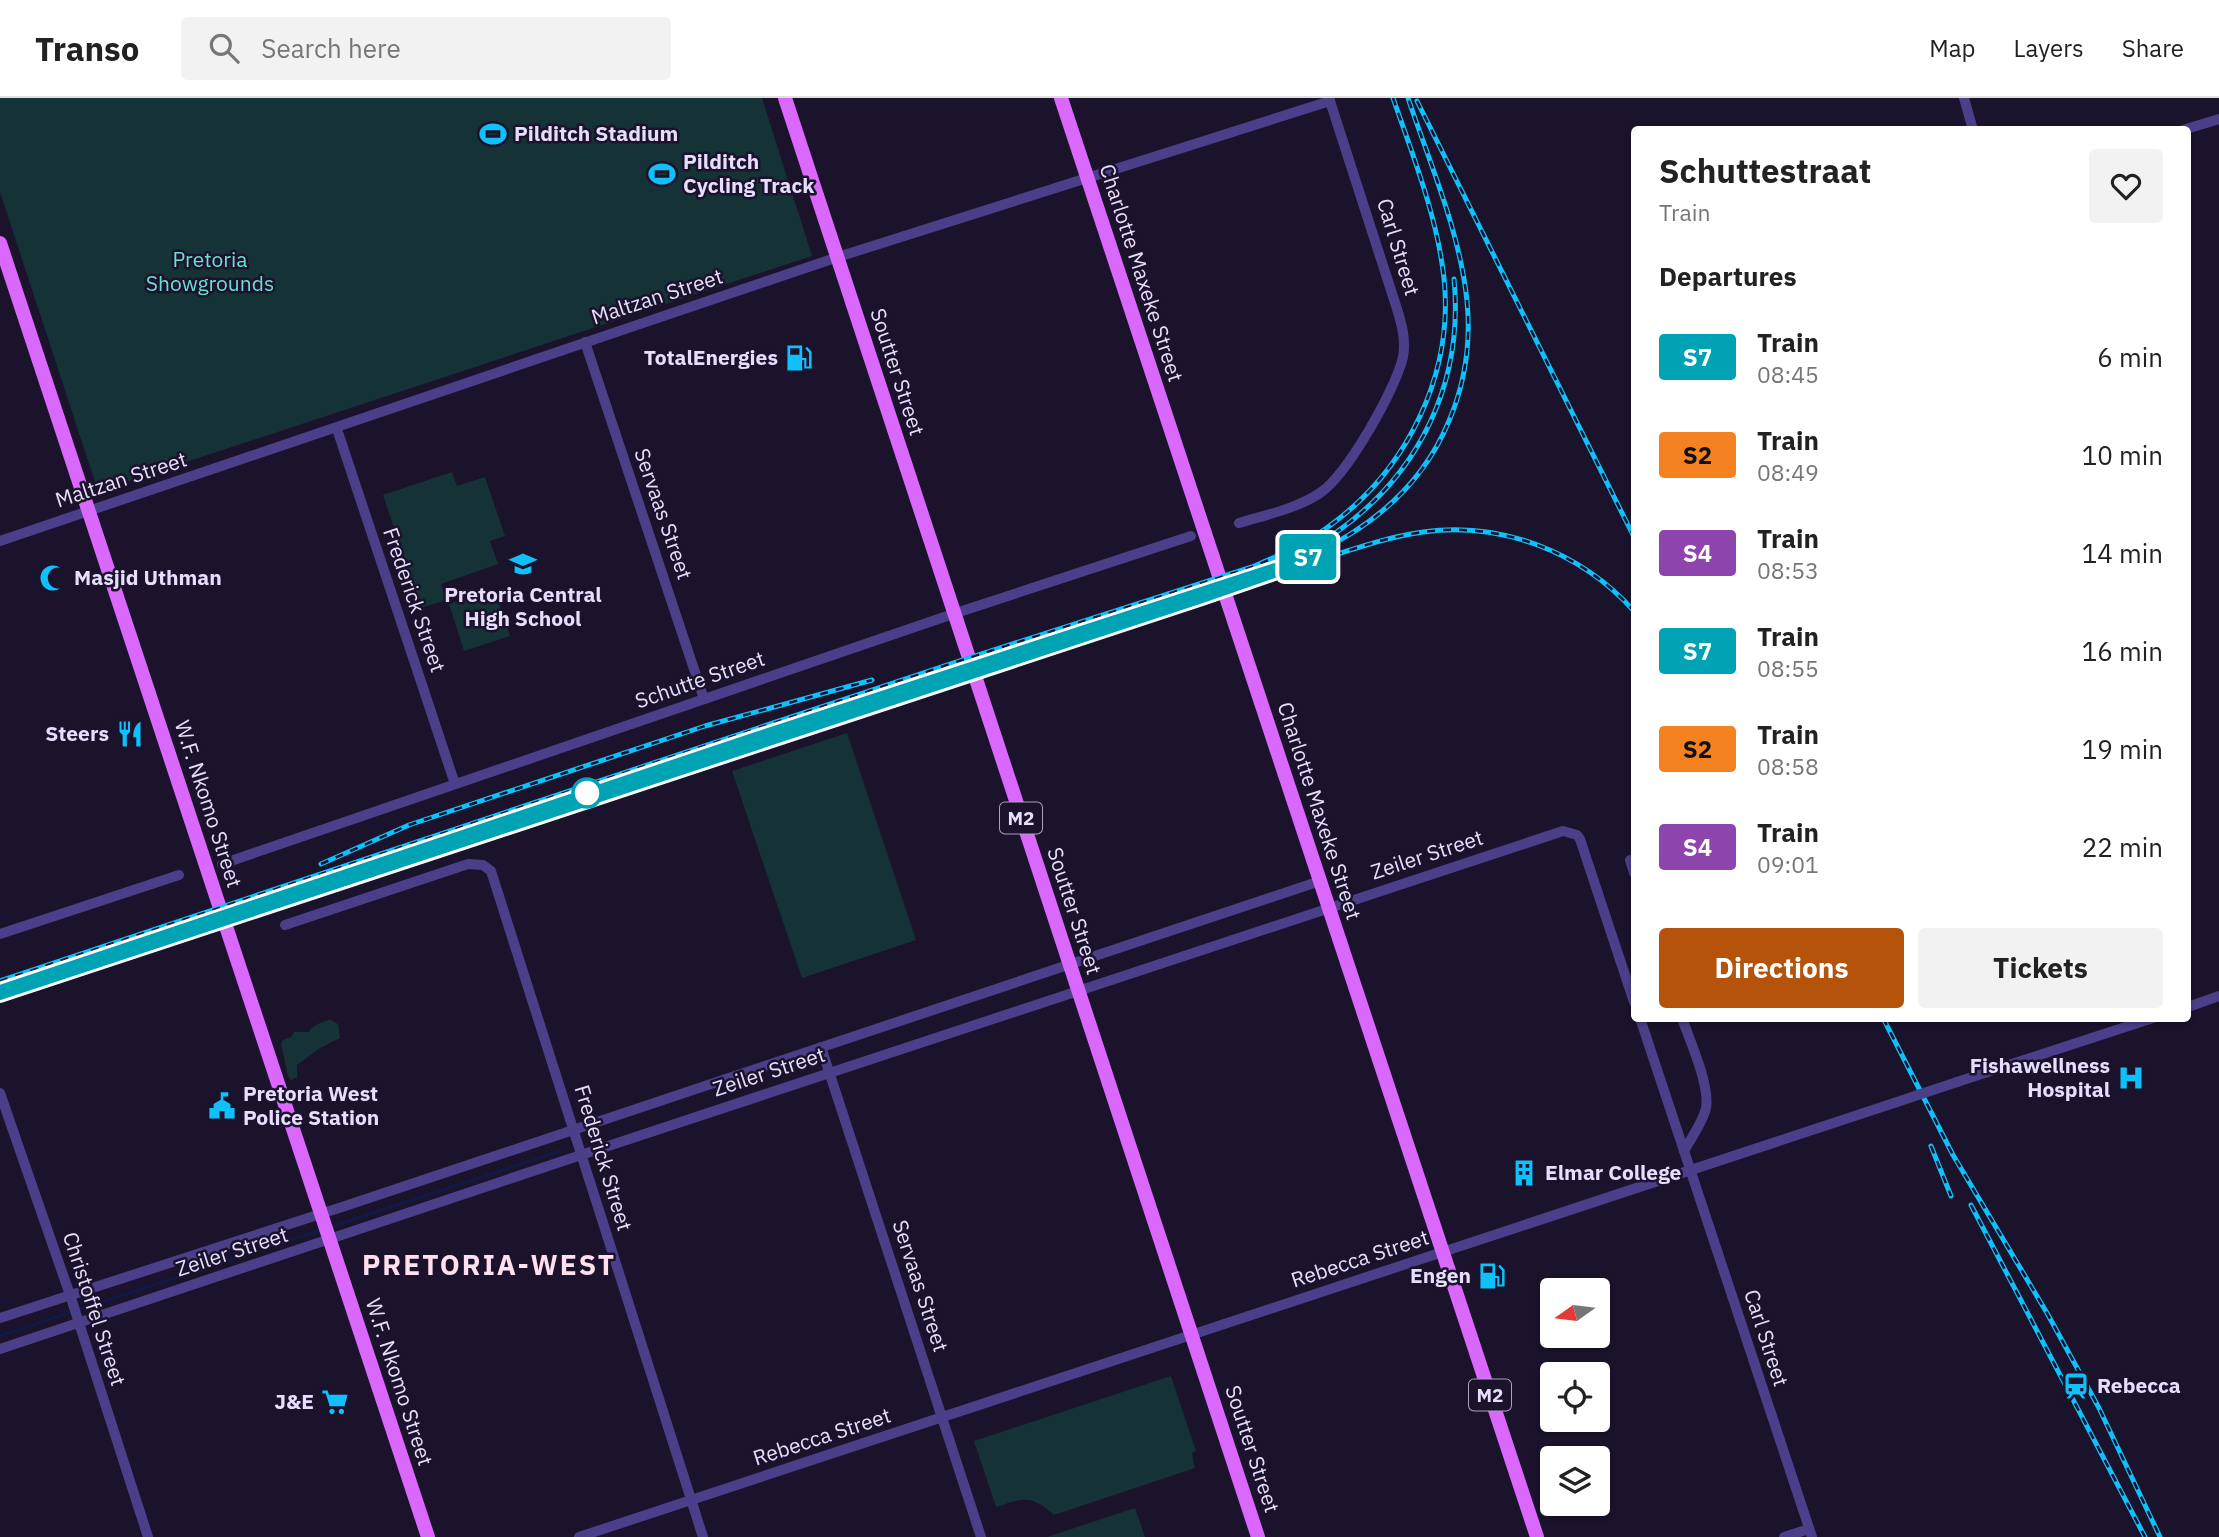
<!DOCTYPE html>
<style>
:root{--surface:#fff;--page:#f2f2f2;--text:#222;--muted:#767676;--line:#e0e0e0;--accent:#b45309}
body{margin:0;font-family:"IBM Plex Sans",sans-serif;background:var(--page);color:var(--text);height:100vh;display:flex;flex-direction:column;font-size:26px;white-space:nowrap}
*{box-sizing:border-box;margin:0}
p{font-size:23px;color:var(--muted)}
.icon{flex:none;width:38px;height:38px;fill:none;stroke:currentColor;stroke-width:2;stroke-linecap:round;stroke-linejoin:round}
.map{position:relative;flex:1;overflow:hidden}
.details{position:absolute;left:1631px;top:28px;width:560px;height:896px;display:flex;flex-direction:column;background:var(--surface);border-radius:7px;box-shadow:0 2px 5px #0004}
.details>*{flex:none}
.badge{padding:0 14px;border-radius:5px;font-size:24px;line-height:46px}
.needle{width:46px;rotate:256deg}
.controls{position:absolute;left:1540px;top:1180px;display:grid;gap:14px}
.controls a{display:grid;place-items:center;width:70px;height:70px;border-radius:7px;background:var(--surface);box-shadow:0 2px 5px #0004;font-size:35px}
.map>.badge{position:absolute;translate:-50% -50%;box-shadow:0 0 0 4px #fff}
h2{padding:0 28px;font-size:26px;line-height:63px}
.round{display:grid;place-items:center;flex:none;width:74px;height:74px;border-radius:7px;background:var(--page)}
.overview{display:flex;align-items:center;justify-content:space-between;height:119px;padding:0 28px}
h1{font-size:33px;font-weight:800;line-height:52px}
.primary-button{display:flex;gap:14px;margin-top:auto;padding:14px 28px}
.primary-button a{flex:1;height:80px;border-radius:7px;background:var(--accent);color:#fff;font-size:28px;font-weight:800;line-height:80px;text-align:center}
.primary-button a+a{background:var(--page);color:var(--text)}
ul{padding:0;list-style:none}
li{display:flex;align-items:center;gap:21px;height:98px;padding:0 28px}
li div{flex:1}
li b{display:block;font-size:26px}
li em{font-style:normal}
li .badge{min-width:77px;font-weight:700;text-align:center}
header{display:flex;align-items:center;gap:42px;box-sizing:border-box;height:98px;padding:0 35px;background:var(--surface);border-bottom:2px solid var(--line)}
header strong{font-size:33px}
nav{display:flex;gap:38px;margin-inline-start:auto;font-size:24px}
.search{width:490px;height:63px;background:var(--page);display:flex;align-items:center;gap:18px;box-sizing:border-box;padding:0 24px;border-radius:7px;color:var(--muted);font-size:26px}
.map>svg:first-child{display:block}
.green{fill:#153336}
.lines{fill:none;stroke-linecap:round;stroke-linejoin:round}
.stream{stroke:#0d1a4b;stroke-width:2.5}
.minor{stroke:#4c3f8a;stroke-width:10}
.major{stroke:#da68fc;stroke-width:14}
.rail-casing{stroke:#0fc0fa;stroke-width:5}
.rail{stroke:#1b122c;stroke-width:2.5;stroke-dasharray:8;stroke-linecap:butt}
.minor-bridge{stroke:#4c3f8a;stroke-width:10}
.line-casing{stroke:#fff;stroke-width:16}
.line{stroke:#00a3b4;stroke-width:10}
.stop-dot{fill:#fff;stroke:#00a3b4;stroke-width:3.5}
.labels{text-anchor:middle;stroke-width:5;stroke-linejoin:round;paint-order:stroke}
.shield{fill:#1b122c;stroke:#aaa1bf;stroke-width:2}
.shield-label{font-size:19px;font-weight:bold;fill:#e7defe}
.poi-label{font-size:21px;font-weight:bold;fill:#e7defe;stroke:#1b122c;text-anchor:start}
.street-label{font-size:21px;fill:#e7defe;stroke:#1b122c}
.park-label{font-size:21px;fill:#6adfd3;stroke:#1b122c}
.district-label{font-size:28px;font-weight:bold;letter-spacing:2px;fill:#fee0ef;stroke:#1b122c}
</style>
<header>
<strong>Transo</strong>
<div class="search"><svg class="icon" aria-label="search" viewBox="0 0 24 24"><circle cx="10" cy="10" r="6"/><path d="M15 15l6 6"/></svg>Search here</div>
<nav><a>Map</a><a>Layers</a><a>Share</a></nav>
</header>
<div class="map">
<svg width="2219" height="1439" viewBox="0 0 2219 1439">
<rect width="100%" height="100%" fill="#1b122c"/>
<g class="green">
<polygon points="0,0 762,0 812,158 98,393 0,94"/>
<polygon points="452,374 457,388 485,379 505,438 490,443 498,466 441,486 446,502 421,510 383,397"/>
<polygon points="494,491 510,538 464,553 449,506"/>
<polygon points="847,635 916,842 802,880 732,673"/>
<path d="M 331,922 L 338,926 L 340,940 L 320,950 L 297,967 L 297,979 L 291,982 L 288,978 L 281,946 L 283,942 L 291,939 L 294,934 L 309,934 C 312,928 324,922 331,922 Z"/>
<path d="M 1171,1278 L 1196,1353 L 1192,1355 L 1195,1370 L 1054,1417 C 1031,1396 1024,1400 996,1409 L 974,1343 Z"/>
<polygon points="1135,1410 1145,1439 1047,1439"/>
</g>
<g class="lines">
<g class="stream">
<polyline points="331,1129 560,1053"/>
<polyline points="78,1212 321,1132"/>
<polyline points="0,1238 72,1214"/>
</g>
<g class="minor">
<polyline points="1964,0 1973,32"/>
<polyline points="2183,32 2219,21"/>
<polyline points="585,244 704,601"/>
<polyline points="337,331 455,686"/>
<path d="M 1239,425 C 1265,417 1296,411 1320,395 C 1347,377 1396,291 1403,259 C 1406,242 1402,227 1397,211 L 1329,0"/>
<polyline points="0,443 838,159 1330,3"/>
<polyline points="1630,762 1634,775"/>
<polyline points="222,766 953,516 1191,438"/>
<polyline points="285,827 468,766 483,767 491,773 703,1439"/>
<polyline points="0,836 179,777"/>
<polyline points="2188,909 2219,898"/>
<polyline points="1640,920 1812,1439"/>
<path d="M 1682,920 C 1690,943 1710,987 1706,1010 C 1703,1024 1691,1040 1684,1053"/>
<polyline points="821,949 981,1439"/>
<polyline points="1957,984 2153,920"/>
<polyline points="0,995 70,1197 148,1439"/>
<polyline points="0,1220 339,1110 1320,783"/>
<polyline points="0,1251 581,1057 1563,733 1577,737 1580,741 1634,904"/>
<polyline points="579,1439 1894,1005"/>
<polyline points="1784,1439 1809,1431"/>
</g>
<g class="major">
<polyline points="785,0 1258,1439"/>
<polyline points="1061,0 1537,1439"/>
<polyline points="0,145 428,1439"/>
</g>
<g class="rail-casing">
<g id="rail">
<polyline points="1417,3 1634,439"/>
<path d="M 1334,436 C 1419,377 1464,285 1454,181"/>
<path d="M 1319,462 C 1353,451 1387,439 1423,434 C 1502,423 1581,454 1634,513"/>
<polyline points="321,766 409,727 705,628 872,582"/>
<path d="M 0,883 L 953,565 L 1252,469 C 1280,457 1308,445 1332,426 C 1408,370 1454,275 1444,180 C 1437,118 1413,58 1393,0"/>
<path d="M 0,897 L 1209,497 C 1308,463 1406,427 1449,323 C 1465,285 1471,244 1467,203 C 1460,134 1430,66 1408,0"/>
<polyline points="1883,920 1953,1057 2047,1215 2099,1310 2160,1439"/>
<polyline points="1931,1048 1951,1098"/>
<polyline points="1971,1107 2145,1439"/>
</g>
</g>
<use href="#rail" class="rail"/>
<polyline class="minor-bridge" points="1894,1005 1957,984"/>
</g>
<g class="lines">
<g class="line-casing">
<polyline id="line" points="0,892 756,639 1309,459 1277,474 1202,500 0,897"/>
</g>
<use href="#line" class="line"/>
</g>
<defs>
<g id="stadium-bare" transform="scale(2.1)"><path d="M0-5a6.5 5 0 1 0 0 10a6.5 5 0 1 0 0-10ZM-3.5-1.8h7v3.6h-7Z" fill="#0fc0fa" stroke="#1b122c" stroke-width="2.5" paint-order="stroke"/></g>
<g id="fuel-bare" transform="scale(2.1)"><path d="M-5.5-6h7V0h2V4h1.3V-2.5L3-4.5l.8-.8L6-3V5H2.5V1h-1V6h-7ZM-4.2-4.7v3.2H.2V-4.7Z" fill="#0fc0fa" stroke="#1b122c" stroke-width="2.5" paint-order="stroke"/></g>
<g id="school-bare" transform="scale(2.1)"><path d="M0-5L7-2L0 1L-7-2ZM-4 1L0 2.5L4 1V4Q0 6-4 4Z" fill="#0fc0fa" stroke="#1b122c" stroke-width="2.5" paint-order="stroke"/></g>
<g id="mosque-bare" transform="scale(2.1)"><path d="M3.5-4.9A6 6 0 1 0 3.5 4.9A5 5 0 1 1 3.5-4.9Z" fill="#0fc0fa" stroke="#1b122c" stroke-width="2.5" paint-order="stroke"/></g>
<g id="restaurant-bare" transform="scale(2.1)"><path d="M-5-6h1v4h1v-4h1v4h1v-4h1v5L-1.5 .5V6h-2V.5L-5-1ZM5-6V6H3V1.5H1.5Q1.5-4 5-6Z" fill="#0fc0fa" stroke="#1b122c" stroke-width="2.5" paint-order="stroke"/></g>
<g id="hospital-bare" transform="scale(2.1)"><path d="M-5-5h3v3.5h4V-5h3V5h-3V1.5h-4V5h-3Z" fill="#0fc0fa" stroke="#1b122c" stroke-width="2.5" paint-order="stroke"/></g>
<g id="civic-bare" transform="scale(2.1)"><path d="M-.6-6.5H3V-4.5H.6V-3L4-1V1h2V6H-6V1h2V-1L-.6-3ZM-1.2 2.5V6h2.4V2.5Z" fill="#0fc0fa" stroke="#1b122c" stroke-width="2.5" paint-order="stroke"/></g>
<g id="building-bare" transform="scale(2.1)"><path d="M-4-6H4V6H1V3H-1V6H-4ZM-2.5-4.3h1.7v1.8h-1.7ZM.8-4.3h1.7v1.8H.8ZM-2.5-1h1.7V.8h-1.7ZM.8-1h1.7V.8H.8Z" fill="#0fc0fa" stroke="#1b122c" stroke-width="2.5" paint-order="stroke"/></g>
<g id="station-bare" transform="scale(2.1)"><path d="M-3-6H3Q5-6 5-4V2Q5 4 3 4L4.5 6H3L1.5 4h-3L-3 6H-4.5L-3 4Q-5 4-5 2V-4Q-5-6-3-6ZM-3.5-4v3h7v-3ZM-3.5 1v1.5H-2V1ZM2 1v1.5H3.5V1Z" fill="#0fc0fa" stroke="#1b122c" stroke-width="2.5" paint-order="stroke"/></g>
<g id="supermarket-bare" transform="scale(2.1)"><path d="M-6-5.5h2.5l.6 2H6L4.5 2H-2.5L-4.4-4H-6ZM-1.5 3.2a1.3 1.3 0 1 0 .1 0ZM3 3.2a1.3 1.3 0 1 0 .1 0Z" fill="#0fc0fa" stroke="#1b122c" stroke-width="2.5" paint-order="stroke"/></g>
</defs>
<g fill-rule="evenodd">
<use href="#stadium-bare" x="493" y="36"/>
<use href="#stadium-bare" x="662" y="76"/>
<use href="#fuel-bare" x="799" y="260"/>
<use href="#school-bare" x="523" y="466"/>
<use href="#mosque-bare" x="53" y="480"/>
<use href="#restaurant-bare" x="130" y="636"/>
<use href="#hospital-bare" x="2131" y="980"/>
<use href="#civic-bare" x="222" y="1008"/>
<use href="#building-bare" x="1524" y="1075"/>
<use href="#fuel-bare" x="1492" y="1178"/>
<use href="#station-bare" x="2076" y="1288"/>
<use href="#supermarket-bare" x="335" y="1304"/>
</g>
<circle class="stop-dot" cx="587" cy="695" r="14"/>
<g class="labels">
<g class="shield">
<rect x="1000" y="704.5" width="42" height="31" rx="5"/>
<rect x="1469" y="1281.5" width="42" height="31" rx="5"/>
</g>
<g class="shield-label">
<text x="1021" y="727">M2</text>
<text x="1490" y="1304">M2</text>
</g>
<g class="poi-label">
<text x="514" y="43">Pilditch Stadium</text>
<text x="683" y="71">Pilditch<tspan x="683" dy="24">Cycling Track</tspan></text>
<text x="778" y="267" text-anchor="end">TotalEnergies</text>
<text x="74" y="487">Masjid Uthman</text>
<text x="523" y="504" text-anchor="middle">Pretoria Central<tspan x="523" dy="24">High School</tspan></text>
<text x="109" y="643" text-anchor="end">Steers</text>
<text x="2110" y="975" text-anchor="end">Fishawellness<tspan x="2110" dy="24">Hospital</tspan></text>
<text x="243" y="1003">Pretoria West<tspan x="243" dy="24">Police Station</tspan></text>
<text x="1545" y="1082">Elmar College</text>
<text x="1471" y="1185" text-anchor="end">Engen</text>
<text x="2097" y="1295">Rebecca</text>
<text x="314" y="1311" text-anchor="end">J&amp;E</text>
</g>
<g class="street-label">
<text transform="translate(1398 149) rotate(73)" y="7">Carl Street</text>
<text transform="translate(1141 175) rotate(72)" y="7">Charlotte Maxeke Street</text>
<text transform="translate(657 199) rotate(-18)" y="7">Maltzan Street</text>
<text transform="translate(897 274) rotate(72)" y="7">Soutter Street</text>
<text transform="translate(121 382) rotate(-18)" y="7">Maltzan Street</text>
<text transform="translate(663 416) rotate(71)" y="7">Servaas Street</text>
<text transform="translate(414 502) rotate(71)" y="7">Frederick Street</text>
<text transform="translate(700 582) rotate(-19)" y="7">Schutte Street</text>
<text transform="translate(208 706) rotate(72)" y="7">W.F. Nkomo Street</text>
<text transform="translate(1319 713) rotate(72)" y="7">Charlotte Maxeke Street</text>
<text transform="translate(1427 757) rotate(-18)" y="7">Zeiler Street</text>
<text transform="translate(1074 813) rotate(72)" y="7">Soutter Street</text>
<text transform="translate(769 974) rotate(-18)" y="7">Zeiler Street</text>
<text transform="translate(603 1060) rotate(73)" y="7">Frederick Street</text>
<text transform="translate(232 1154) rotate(-18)" y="7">Zeiler Street</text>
<text transform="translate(1360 1161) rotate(-18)" y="7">Rebecca Street</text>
<text transform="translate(920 1188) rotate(72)" y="7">Servaas Street</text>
<text transform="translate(94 1211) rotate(72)" y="7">Christoffel Street</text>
<text transform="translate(1766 1240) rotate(72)" y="7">Carl Street</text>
<text transform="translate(399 1284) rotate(72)" y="7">W.F. Nkomo Street</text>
<text transform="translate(822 1339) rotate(-18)" y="7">Rebecca Street</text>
<text transform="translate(1252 1351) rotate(72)" y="7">Soutter Street</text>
</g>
<g class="park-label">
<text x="210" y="169">Pretoria<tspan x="210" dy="24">Showgrounds</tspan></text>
</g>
<g class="district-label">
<text x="489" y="1177">PRETORIA-WEST</text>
</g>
</g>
</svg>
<div class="controls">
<a><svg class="needle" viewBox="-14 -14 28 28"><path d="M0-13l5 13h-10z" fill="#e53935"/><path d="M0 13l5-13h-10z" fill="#767676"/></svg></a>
<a><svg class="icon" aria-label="locate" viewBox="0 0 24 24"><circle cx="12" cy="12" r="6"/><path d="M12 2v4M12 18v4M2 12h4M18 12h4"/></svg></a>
<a><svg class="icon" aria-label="layers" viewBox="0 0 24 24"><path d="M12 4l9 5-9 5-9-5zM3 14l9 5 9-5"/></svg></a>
</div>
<b class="badge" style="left:1308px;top:459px;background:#00a3b4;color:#fff">S7</b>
<section class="details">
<div class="overview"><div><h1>Schuttestraat</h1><p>Train</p></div><a class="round"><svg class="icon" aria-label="heart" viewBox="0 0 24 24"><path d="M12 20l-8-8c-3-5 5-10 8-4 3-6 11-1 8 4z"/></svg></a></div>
<h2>Departures</h2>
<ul>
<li><span class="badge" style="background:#00a3b4;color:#fff">S7</span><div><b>Train</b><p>08:45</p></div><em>6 min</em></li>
<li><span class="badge" style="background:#f58220;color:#111">S2</span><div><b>Train</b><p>08:49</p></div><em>10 min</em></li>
<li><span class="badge" style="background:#8e44ad;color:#fff">S4</span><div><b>Train</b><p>08:53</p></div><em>14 min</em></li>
<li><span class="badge" style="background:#00a3b4;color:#fff">S7</span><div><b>Train</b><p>08:55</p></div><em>16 min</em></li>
<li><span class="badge" style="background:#f58220;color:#111">S2</span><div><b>Train</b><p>08:58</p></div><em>19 min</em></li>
<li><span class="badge" style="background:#8e44ad;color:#fff">S4</span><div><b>Train</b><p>09:01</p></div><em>22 min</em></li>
</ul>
<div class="primary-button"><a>Directions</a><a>Tickets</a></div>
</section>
</div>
